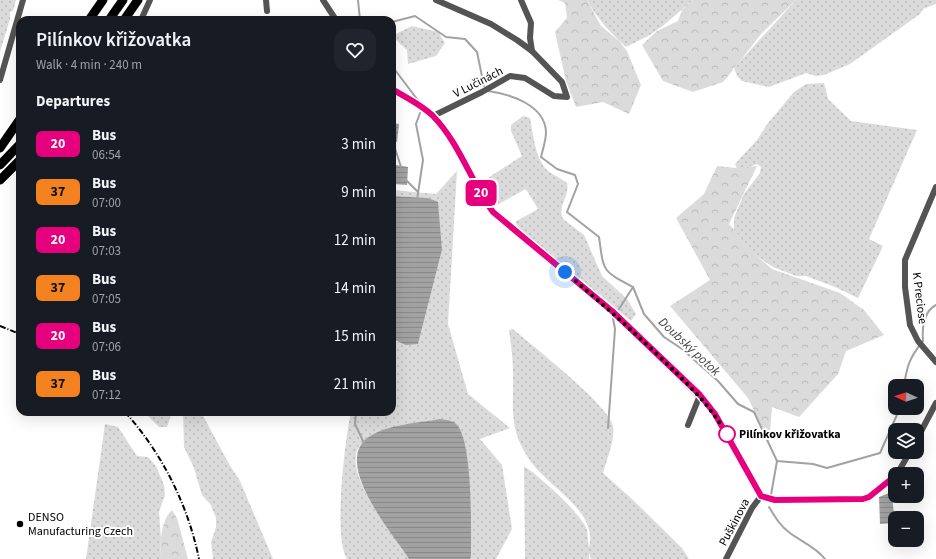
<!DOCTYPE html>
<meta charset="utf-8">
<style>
:root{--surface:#171b24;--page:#20242c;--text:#f1f3f6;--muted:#9ea1a6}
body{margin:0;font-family:"Source Sans 3",sans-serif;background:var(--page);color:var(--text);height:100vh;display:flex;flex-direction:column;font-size:15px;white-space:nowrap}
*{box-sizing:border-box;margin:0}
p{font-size:13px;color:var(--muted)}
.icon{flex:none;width:22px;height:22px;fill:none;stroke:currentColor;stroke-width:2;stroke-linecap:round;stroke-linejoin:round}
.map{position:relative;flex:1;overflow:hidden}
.details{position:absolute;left:16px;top:16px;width:380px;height:400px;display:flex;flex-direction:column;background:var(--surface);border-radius:12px;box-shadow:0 4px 16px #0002}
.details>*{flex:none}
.badge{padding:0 8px;border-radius:6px;font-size:14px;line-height:26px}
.needle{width:26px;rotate:273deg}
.tools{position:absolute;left:888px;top:379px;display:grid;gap:8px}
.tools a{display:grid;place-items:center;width:36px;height:36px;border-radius:8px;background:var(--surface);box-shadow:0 4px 16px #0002;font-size:20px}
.you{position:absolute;width:20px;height:20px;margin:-10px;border:3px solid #fff;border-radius:50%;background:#1a73e8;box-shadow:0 0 0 6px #1a73e833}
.map>.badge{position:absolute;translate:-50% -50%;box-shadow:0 0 0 2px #fff}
h2{padding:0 20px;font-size:15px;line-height:36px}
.round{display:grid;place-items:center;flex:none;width:42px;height:42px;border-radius:12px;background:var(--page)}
.head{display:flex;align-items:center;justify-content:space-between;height:68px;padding:0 20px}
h1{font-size:19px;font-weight:600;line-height:30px}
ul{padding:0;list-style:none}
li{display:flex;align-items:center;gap:12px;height:48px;padding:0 20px}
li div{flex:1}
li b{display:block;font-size:15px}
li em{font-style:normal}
li .badge{min-width:44px;font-weight:700;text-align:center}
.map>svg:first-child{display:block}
.grass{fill:url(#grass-dots)}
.forest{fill:url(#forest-crowns)}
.water{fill:url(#water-rules)}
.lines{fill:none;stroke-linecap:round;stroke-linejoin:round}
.stream{stroke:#a2a2a2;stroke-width:2}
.minor{stroke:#545454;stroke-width:6}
.highway{stroke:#000;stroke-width:9}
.rail{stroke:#000;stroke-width:2;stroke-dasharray:6 2 1 2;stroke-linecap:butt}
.line-casing{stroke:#fff;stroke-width:9}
.line{stroke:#e6007e;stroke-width:6}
.walk{stroke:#000;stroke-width:4;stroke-dasharray:0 7.2}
.stop-dot{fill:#fff;stroke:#e6007e;stroke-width:2}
.poi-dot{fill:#000;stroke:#fff;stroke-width:1.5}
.labels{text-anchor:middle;stroke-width:4;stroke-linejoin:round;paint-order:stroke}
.street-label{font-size:12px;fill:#000;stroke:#fff}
.stop-label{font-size:12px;font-weight:bold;fill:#000;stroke:#fff;text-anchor:start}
.poi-label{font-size:12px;fill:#000;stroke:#fff;text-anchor:start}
.water-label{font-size:13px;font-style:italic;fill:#434343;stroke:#fff}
</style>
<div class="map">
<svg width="936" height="559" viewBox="0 0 936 559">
<defs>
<pattern id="grass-dots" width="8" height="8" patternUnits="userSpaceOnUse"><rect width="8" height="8" fill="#dbdbdb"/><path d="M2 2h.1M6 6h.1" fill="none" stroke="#bababa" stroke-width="1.8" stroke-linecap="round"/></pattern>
<pattern id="forest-crowns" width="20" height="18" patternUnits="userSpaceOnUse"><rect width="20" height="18" fill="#dbdbdb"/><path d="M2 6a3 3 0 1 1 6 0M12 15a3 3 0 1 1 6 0" fill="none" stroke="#bababa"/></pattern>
<pattern id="water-rules" width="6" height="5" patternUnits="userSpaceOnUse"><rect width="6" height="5" fill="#a2a2a2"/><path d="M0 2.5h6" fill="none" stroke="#8a8a8a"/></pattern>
</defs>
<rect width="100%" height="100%" fill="#fff"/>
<g class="grass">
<polygon points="0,0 16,0 13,11 10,12 10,19 0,52"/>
<path d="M 587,0 L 693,0 L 664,25 L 648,36 L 626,47 C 610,33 597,18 587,0 Z"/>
<polygon points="796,0 936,0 936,4 923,9 920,14 850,64 824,75 816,76 806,73 769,87 742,81 737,76 734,68"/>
<polygon points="412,26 438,32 445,43 436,56 408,64 407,50 392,36"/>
<polygon points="824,83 828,99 851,121 917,130 869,239 883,246 858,298 835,287 806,276 796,276 773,267 758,257 734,232 734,218 744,194 760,173 761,167 757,164 741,170 737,169 735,164 757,140 768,123 794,92 806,84"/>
<path d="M 523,116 L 530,118 C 533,133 535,157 546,169 C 552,175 560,177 567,183 C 570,196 557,206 563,219 L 584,235 L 602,276 L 627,299 L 636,314 L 631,321 L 520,230 L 515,222 L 538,209 L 526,189 L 495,206 L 480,183 L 522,156 L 511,131 L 511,125 Z"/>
<path d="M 457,171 L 448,324 L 468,394 L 510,428 L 480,439 L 502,465 L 512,529 L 496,559 L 470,559 L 471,556 L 370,436 C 364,441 357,446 356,455 C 351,483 393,535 409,559 L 347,559 C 333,538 345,439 351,412 L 392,412 L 392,339 L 397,342 L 418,344 L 442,250 L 428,198 L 392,196 L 392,190 L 436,194 Z"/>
<path d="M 513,329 C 531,345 610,406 613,426 C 615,441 607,458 603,473 L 633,500 L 682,548 L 689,559 L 591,559 L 589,553 L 589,559 L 525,559 L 524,466 C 539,476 581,513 587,530 C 588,535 588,542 589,548 C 599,509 544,486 527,456 C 508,425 514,406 513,373 C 513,359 511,344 509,330 Z"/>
<polygon points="144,412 172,412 167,427 159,427"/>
<polygon points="183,412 201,412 229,464 240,481 273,559 213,559 211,542 216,527 216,518 211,505 202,495 194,468 184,447"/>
<polygon points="105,424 118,427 137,456 148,457 156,466 164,485 165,495 159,512 161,538 160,559 86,559"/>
</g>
<g class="forest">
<polygon points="558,0 587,0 601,26 619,41 627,51 641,85 629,114 603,102 576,107 566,81 555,32 567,18 565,3"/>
<polygon points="693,0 796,0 761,34 737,65 732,69 733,70 723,82 693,92 663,81 642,45 657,31 678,21 682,10"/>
<polygon points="717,166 736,168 740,170 746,167 757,166 729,224 758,257 772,269 840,293 864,310 884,335 846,351 838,374 799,417 772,407 769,442 748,398 670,306 710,280 676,218 704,194"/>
<path d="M 172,510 L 177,518 L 188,559 L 160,559 C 161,543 160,521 172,510 Z"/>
</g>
<g class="water">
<polygon points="392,123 399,124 397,142 392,142"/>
<polygon points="396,165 408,167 407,185 394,184"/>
<polygon points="392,196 428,198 438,202 442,250 418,344 406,345 392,339"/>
<path d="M 440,419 C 446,420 453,420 457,425 C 473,443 471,530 471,556 L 470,559 L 409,559 C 392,533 328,458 372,435 C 391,424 419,423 440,419 Z"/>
<polygon points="889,493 892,496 895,523 880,524 879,497"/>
</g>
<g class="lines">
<g class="stream">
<polyline points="358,0 360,20"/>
<polyline points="392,22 415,16 446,37 465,39 477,52 484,86"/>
<polyline points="392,66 420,103"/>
<path d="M 488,91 C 510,94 545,105 546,132 C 546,140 543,149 541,157 L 557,169 L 575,175 L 578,184 L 567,212 L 599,237 C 604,272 601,270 633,287 L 644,314 L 664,337 L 682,349 L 718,381 L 738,404 L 754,412 L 777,461 L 813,464 L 827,468 L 880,453 L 900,408"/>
<polyline points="392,139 401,167"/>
<polyline points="406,180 418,192"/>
<polyline points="417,200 423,160 416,124 420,113"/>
<polyline points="619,309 633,287"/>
<path d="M 904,386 C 907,365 910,357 923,341 C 922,328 923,312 936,305"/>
<polyline points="356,412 355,424 364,443"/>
<polyline points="608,428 615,329 613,318"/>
<polyline points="771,495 777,461"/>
<path d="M 769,507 C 775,517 781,527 790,533 C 802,542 816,547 825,559"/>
</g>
<g class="minor">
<polyline points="266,0 267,11"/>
<polyline points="323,0 336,20"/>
<polyline points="521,0 531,23 530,38 532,51"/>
<polyline points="141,20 150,0"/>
<polyline points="0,80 23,0"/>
<path d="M 392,89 C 405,97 422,105 433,116 C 461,144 471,182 493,212 L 612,311 L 707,404 L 715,414 L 761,496 L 775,500 L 863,499 L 869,497 L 895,476"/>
<polyline points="433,116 482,92 510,76 525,78 554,96 567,97 562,82 532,51 517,40 491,24 436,0"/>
<polyline points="936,187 905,260 905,287 910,325 918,341 936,362"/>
<polyline points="688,425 700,395"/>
<polyline points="917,439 936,403"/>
<polyline points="897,474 910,452"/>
<polyline points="726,559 752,508 761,496"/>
</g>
<g class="highway">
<polyline points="89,20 103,0"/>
<polyline points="109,20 123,0"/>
<polyline points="124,20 138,0"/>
<polyline points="0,148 20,119"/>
<polyline points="0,165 20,144"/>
<polyline points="0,180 20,160"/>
</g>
<g class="rail">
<polyline points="0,326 20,334"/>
<path d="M 125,412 C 162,453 188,505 199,559"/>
</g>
</g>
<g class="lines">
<g class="line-casing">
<path id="line" d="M 392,89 C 405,97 422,105 433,116 C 460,144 471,182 493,212 L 612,311 L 700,395 L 715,414 L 761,496 L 775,500 L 863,499 L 869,497 L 895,476"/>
</g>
<use href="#line" class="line"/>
<path class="walk" d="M 565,272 C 596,298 626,325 656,353 C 685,382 708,401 729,438 L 727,434"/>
</g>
<circle class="stop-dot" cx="727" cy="434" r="8"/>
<circle class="poi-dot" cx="20" cy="524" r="4"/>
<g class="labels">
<g class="street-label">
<text transform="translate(478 82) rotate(-27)" y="4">V Lučinách</text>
<text transform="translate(920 298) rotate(83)" y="4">K Preciose</text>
<text transform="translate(734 522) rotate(-62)" y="4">Puškinova</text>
</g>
<g class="stop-label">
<text x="739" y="438">Pilínkov křižovatka</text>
</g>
<g class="poi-label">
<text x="28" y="521">DENSO<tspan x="28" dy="14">Manufacturing Czech</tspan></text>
</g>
<g class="water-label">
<text transform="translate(690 346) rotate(43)" y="5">Doubský potok</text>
</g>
</g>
</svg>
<div class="tools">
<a><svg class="needle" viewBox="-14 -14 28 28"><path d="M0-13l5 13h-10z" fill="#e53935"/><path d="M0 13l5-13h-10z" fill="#9ea1a6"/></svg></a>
<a><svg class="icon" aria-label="layers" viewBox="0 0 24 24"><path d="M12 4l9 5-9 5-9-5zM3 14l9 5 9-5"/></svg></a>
<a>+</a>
<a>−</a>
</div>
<div class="you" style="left:565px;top:272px"></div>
<b class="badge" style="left:481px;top:193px;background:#e6007e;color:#fff">20</b>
<section class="details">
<div class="head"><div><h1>Pilínkov křižovatka</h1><p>Walk · 4 min · 240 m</p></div><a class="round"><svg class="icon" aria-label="heart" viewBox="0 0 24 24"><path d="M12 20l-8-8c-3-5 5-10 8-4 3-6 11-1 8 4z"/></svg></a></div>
<h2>Departures</h2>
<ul>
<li><span class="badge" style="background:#e6007e;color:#fff">20</span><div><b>Bus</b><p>06:54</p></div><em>3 min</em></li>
<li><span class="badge" style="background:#f58220;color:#111">37</span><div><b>Bus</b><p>07:00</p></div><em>9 min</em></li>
<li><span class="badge" style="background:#e6007e;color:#fff">20</span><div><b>Bus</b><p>07:03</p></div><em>12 min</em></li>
<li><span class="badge" style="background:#f58220;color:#111">37</span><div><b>Bus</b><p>07:05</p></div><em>14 min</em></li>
<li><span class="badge" style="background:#e6007e;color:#fff">20</span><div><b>Bus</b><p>07:06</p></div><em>15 min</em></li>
<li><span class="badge" style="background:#f58220;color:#111">37</span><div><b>Bus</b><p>07:12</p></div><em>21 min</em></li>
</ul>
</section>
</div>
